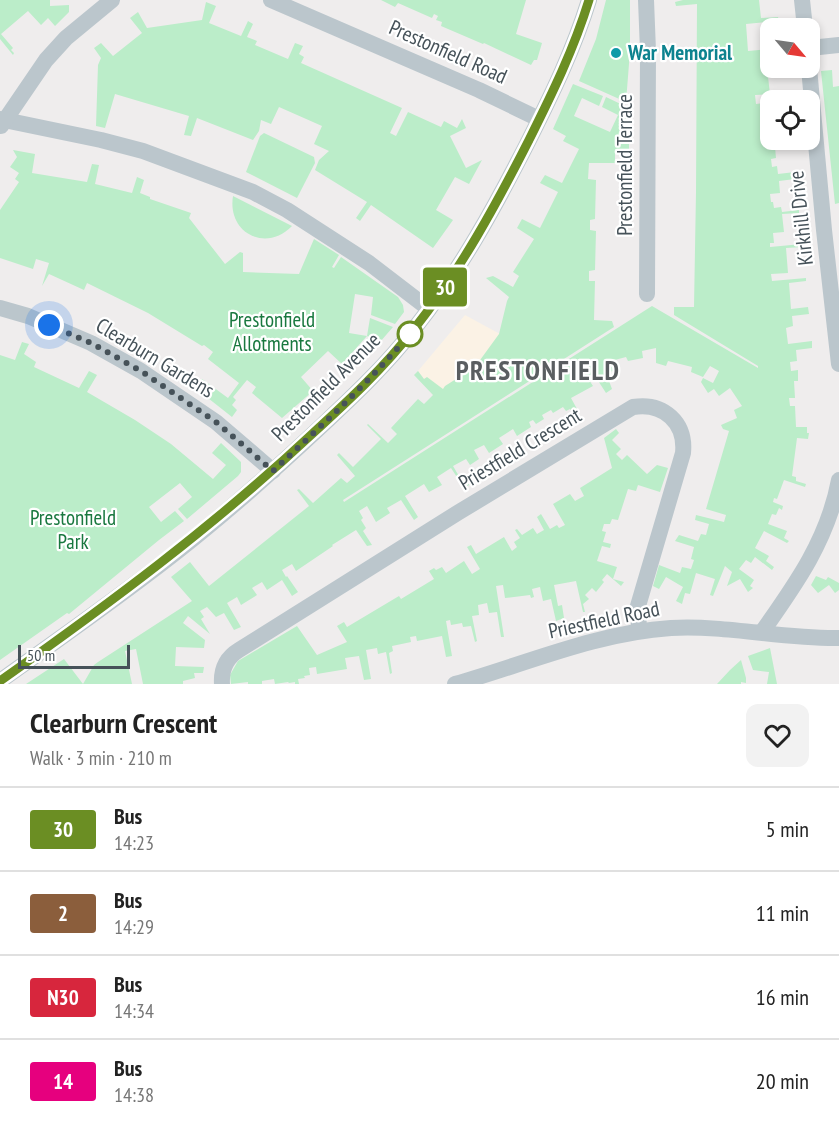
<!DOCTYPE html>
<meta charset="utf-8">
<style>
:root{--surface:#fff;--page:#f2f2f2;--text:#222;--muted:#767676;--line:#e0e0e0}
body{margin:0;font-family:"PT Sans Narrow",sans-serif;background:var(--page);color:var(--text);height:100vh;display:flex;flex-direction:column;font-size:22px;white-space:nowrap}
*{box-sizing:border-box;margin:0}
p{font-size:20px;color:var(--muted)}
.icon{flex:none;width:33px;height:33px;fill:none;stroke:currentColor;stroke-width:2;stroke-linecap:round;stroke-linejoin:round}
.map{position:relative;height:684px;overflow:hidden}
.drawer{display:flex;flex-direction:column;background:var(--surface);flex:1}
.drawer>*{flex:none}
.badge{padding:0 12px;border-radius:4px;font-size:21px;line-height:39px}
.needle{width:39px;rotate:119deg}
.tools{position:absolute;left:760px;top:18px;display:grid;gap:12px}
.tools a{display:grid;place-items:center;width:60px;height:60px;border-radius:12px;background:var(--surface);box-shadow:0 3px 9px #0003;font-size:30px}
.scale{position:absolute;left:18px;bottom:15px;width:112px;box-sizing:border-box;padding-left:6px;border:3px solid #465259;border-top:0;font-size:16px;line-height:21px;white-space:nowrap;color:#465259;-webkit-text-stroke:4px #fff;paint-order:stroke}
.you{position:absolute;width:30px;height:30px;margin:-15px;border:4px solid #fff;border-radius:50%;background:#1a73e8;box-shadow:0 0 0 9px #1a73e833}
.map>.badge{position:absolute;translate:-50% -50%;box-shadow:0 0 0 3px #fff}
.round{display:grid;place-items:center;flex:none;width:63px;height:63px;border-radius:12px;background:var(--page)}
.overview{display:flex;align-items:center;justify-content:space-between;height:102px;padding:0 30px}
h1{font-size:28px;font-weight:700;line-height:45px}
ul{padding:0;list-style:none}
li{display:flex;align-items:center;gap:18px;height:84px;padding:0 30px;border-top:2px solid var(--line)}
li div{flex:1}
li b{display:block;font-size:22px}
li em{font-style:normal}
li .badge{min-width:66px;font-weight:700;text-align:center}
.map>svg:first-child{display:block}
.commercial{fill:#fbf2e5}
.green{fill:#bbedc9}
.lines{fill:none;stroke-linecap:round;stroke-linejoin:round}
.minor{stroke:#bbc6cc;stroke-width:16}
.line-casing{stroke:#fff;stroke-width:14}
.line{stroke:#6b8e23;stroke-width:9}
.walk{stroke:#465259;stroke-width:6;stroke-dasharray:0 10.8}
.culture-dot{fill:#0f9aa8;stroke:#fff;stroke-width:2}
.stop-dot{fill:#fff;stroke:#6b8e23;stroke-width:3}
.labels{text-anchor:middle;stroke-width:4.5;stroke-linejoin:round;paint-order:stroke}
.street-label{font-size:21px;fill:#465259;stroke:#fff}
.culture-label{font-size:21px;font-weight:bold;fill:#0d838f;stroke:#fff;text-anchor:start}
.park-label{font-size:21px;fill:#19783f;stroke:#fff}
.district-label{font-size:27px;font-weight:bold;letter-spacing:1.5px;fill:#5a5e61;stroke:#fff}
</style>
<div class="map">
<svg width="839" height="684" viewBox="0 0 839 684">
<rect width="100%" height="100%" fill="#efeded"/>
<polygon class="commercial" points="465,315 522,346 444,406 418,371"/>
<g class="green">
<polygon points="0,0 50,0 50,6 69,5 69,12 55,26 48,18 41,25 28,11 1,34 13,48 11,50 14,53 13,55 0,39"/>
<polygon points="381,0 526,0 516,34 542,43 537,60 534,60 531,65 484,43 483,44 441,26 442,22 436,20 438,16 434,14 432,18 398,3 395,7"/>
<polygon points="606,0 630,0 630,51 626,102 579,81 596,39"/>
<polygon points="683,0 759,0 761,18 778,17 779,21 746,24 748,51 771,49 771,54 762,55 763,63 771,62 771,67 767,68 770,94 755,95 756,104 771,102 771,108 769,108 770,123 764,124 765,130 771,130 771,140 776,140 777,144 792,143 792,145 775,147 776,158 771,159 772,167 777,166 778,174 795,172 795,179 779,181 780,193 770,194 771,202 773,202 774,208 781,207 782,212 799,210 799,213 782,214 784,232 773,233 774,243 770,243 770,247 802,244 802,247 786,248 788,273 771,274 772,281 806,278 806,281 789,283 791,309 808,307 809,314 792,316 793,326 786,328 788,344 812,341 812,348 796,350 797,361 790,362 791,371 798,370 798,381 794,381 795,398 789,398 790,406 795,406 796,427 807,427 807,433 809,433 808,439 797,438 792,476 796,477 796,481 806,484 805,487 784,480 777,499 774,498 773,502 783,506 782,510 779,508 776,515 772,514 768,524 787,531 784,538 789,541 787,543 764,531 755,548 769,556 766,561 774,567 772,570 755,557 751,563 746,560 739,569 754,580 750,586 753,588 748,592 740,579 727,586 732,572 725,566 713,596 710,595 715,579 696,573 690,594 685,593 682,604 676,601 683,587 666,577 659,589 653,586 659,565 680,573 682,567 691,569 694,560 691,559 694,547 675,541 679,535 698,541 701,534 706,535 709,524 695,520 696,515 724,522 726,515 706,509 729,431 723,429 721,425 737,418 734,410 742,406 730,388 719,396 714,389 708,393 701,382 703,378 713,383 719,371 710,366 703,377 691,372 692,367 668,361 666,366 656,363 656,348 642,351 643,358 628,361 626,357 611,361 613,371 606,373 612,389 606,393 595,376 589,380 593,386 571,398 577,409 572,412 570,409 566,411 563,407 553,413 551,410 542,415 544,419 536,424 533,420 529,422 531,427 517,436 513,429 499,438 503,444 489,453 484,445 474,450 479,459 470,465 466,459 453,466 463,483 467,481 469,485 464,488 451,468 437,477 442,485 429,492 424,484 405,496 418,517 414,520 401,500 387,508 390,513 376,522 367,506 359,511 363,518 361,520 366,528 363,531 372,545 367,546 356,530 332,545 333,546 296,571 292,564 282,570 286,577 287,576 298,592 292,596 282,580 267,590 262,582 252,588 257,595 241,605 237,597 227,603 241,627 234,630 224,613 216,617 207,607 200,611 204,617 201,619 210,634 188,616 183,623 205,640 204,648 176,647 175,666 204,667 203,673 194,673 195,678 183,681 183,684 143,684 136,649 125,651 132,684 26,684 64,659 83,684 94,665 98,662 192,601 171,577 190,562 209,586 309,506 297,490 299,489 313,503 341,478 347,483 355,476 337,455 339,453 353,467 381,439 367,425 368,424 388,443 397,434 391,428 418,399 424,404 433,395 414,375 418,371 424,379 427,377 443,389 445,386 475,367 499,334 507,301 509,297 486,278 493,276 513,287 519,276 513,272 534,239 517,228 522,219 540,228 558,192 540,183 545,175 562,183 579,149 563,141 566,136 553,129 573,84 603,96 599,106 582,98 574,116 610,132 618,115 602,107 606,97 629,108 629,153 615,152 615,163 589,163 588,179 596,180 595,219 590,220 590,230 596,231 595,270 589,271 589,281 595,281 594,320 612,321 614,327 343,500 344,502 652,306 758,368 758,366 674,315 674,307 694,307 696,192 697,4 676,6 675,2"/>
<polygon points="206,2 216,6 209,23 241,36 248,21 253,24 247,37 257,41 255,45 288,59 295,43 303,46 299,54 304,57 301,63 402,108 390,133 396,136 408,112 441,127 444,121 457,128 462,119 466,128 450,136 466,168 482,160 469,184 455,177 436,210 453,220 433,248 371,205 360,221 356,218 367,202 315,170 319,160 329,151 314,144 322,126 279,107 271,124 261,120 259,131 253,140 197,118 191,136 184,135 189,116 115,94 105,128 96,126 98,65 101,58 94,48 101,43 113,56 142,33 130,18 138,12 147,28 202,20"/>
<polygon points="832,70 833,87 839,86 839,203 835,204 821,71"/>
<polygon points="264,133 314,157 315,163 297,198 246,172 260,136"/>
<polygon points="13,150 35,154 32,173 87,182 92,164 99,165 95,184 132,193 137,177 144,180 140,193 150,197 150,199 191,213 189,218 225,264 240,252 243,253 243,272 299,274 314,239 339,255 332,267 334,268 341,257 398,297 403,305 404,312 395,324 371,315 373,297 355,294 349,333 367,336 370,318 393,327 380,342 367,336 342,364 328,351 301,377 313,391 282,418 252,393 256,387 247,380 233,397 236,400 232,405 237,410 232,417 194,387 202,379 228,398 239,383 208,359 213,352 204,345 202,346 148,313 87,283 84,290 49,274 42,286 49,263 36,259 33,269 0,258 0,210 19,182 15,179 19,173 10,167 17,157"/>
<path d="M 233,196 L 292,226 C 266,253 227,233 233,196 Z"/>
<polygon points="22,342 29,344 24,354 36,362 34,367 79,388 89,371 97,375 87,392 135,420 171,444 213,479 226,465 212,453 221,443 241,462 241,472 238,476 187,519 178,509 192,497 180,483 149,507 161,522 175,511 184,521 159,540 69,614 67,613 0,660 0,355 15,360"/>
<polygon points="616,429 619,433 612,440 621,449 616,454 622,460 627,455 647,474 657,465 668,468 660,492 638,485 636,491 628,489 618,520 612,519 610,524 604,524 602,531 606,532 603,542 611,544 610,548 602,546 597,561 617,567 613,579 624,582 621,586 607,574 602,580 604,582 596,592 592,588 585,595 589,599 583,604 585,612 583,612 576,581 554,585 558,606 562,605 564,618 556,621 551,599 543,601 540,587 532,589 534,597 531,598 530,595 505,598 503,585 496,586 504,637 501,637 497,612 489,613 487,603 478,605 479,615 472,616 477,641 475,642 471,626 463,627 462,623 451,625 450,620 446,621 452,656 446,657 442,636 417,641 416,636 410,637 411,642 392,646 393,651 389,653 392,673 390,674 386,652 378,654 377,648 366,650 371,679 364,680 359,656 345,658 347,669 317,674 316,667 309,668 310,675 304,676 305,678 298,679 299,684 295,684 295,682 289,683 288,682 275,684 274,679 262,681 262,684 248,684 248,682 231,684 230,675 238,661 297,626 317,655 347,642 337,626 344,622 347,627 399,596 401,599 434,579 429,571 434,568 436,570 442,567 446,573 464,561 472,574 480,569 467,547 471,545 476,554 504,537 512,551 517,547 514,542 520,538 515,530 517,529 522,535 533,528 537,534 544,530 537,517 541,514 550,529 557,525 559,528 565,525 553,504 570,494 575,501 584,496 580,488 612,468 604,438"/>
<polygon points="816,576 826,580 828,577 839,583 839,590 835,593 829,585 818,593 811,585"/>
<polygon points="770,648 777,684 767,684 769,672 753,670 748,656"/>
<polygon points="741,660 746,678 746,683 741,682 741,684 717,684 730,670"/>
</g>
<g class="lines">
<g class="minor">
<polyline points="271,0 479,90 539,119"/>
<polyline points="646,0 648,51 647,294"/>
<polyline points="802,0 805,28"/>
<polyline points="810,48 839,45"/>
<polyline points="809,68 824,230 839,364"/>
<polyline points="0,119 101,140 143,151 253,192 287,210 369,263 429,309"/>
<polyline points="1,126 46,60 66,38 112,0"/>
<polyline points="0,308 28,316 91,343 141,371 216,422 273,471"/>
<path d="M 762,632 C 796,584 828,539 839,480"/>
<path d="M 0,681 C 60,638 121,596 179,550 C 226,513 271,473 315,432 C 349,400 385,367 414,329 C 460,271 496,205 529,140 C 552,94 574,49 589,0"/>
<path d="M 222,684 C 221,669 226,658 239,650 L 459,512 L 633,407 C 664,402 686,423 683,453 L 638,606 L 639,631"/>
<path d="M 455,684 C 526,664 595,633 671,628 C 727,625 783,639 839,638"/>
</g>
</g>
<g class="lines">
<g class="line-casing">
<path id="line" d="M 0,681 C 109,604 214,526 311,435 C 347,402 384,368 414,329 C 460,271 496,205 529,140 C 552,94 574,49 589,0"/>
</g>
<use href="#line" class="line"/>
<path class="walk" d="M 49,325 L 91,343 L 141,371 L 216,422 L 273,471 C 322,425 372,380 414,329 L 410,334"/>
</g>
<circle class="culture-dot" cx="616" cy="53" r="6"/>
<circle class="stop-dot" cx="410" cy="334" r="12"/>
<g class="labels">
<g class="street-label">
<text transform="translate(448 52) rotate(24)" y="7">Prestonfield Road</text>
<text transform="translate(625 165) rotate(-90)" y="7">Prestonfield Terrace</text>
<text transform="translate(801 218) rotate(-96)" y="7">Kirkhill Drive</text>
<text transform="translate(155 358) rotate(31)" y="7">Clearburn Gardens</text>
<text transform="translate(326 387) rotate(-45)" y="7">Prestonfield Avenue</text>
<text transform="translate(520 449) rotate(-31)" y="7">Priestfield Crescent</text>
<text transform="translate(604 620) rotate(-12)" y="7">Priestfield Road</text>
</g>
<g class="culture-label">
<text x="628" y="60">War Memorial</text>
</g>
<g class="park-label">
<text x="272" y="327">Prestonfield<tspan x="272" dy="24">Allotments</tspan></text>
<text x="73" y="525">Prestonfield<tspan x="73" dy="24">Park</tspan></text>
</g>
<g class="district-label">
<text x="538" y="380">PRESTONFIELD</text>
</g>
</g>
</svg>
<div class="tools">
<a><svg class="needle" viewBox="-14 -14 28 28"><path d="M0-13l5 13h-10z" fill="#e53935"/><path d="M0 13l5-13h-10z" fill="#767676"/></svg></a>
<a><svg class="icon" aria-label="locate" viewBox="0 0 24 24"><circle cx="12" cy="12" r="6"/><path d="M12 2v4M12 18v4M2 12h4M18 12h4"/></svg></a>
</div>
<div class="scale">50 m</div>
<div class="you" style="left:49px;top:325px"></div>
<b class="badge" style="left:445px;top:287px;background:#6b8e23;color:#fff">30</b>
</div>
<section class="drawer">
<div class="overview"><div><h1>Clearburn Crescent</h1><p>Walk · 3 min · 210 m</p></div><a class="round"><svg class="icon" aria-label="heart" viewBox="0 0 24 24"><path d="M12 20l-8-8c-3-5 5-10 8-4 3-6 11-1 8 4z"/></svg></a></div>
<ul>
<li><span class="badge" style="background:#6b8e23;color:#fff">30</span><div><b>Bus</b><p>14:23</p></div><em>5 min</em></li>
<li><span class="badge" style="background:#8b5e3c;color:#fff">2</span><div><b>Bus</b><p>14:29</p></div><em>11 min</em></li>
<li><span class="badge" style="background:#d7263d;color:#fff">N30</span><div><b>Bus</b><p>14:34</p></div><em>16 min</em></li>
<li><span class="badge" style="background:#e6007e;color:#fff">14</span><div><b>Bus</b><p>14:38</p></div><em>20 min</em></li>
</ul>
</section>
